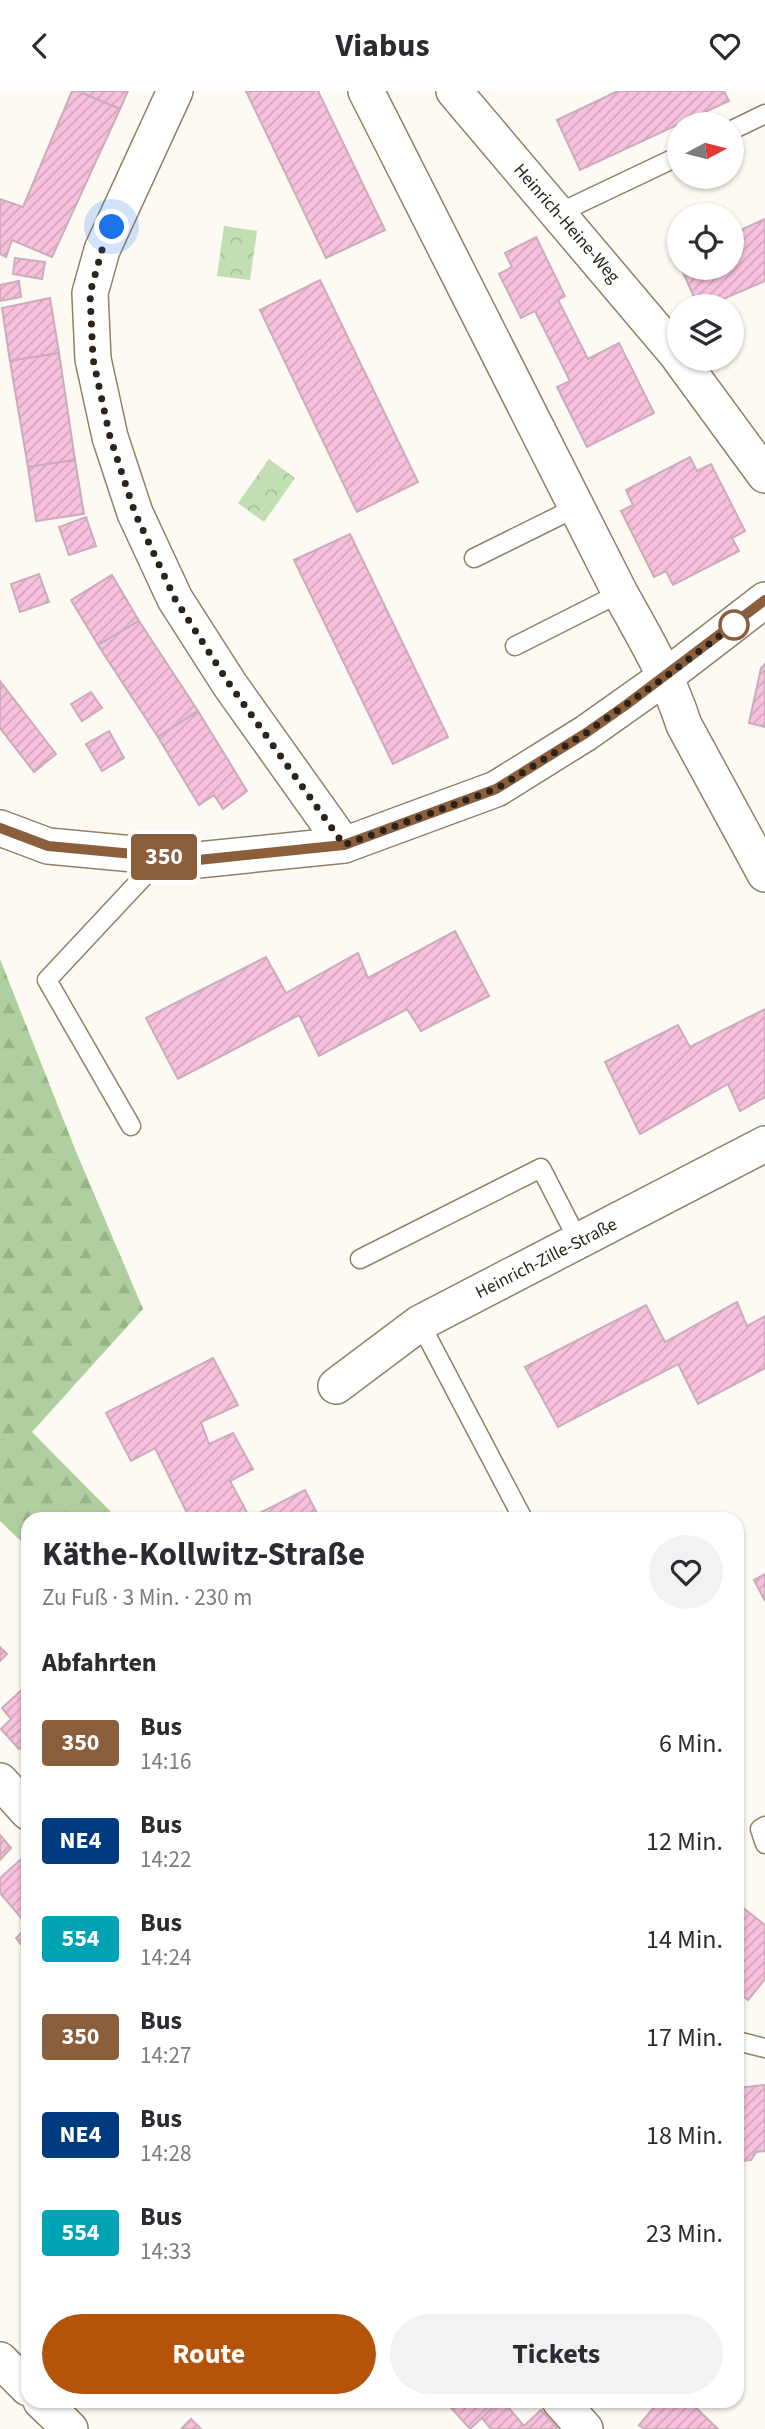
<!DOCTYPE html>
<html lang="de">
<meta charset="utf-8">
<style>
:root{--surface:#fff;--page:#f2f2f3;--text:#2b2b33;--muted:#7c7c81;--accent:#b45309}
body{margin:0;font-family:"Source Sans 3",sans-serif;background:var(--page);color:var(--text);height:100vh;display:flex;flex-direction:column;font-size:26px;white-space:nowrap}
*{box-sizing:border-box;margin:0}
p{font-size:23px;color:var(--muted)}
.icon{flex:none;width:38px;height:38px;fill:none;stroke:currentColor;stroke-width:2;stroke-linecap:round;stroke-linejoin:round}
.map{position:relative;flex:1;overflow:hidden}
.sheet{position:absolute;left:21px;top:1421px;width:723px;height:896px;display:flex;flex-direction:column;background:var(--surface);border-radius:21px;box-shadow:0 2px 5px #0004}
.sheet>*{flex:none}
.badge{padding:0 14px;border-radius:5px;font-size:24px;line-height:46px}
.needle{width:46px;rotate:83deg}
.tools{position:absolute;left:667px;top:21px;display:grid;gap:14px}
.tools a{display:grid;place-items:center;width:77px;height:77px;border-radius:50%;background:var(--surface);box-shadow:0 2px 5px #0004;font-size:35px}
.you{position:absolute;width:35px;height:35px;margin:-18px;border:5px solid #fff;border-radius:50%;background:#1a73e8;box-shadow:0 0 0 10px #1a73e833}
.map>.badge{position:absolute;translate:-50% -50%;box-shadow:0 0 0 4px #fff}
h2{padding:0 21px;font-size:26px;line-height:63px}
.round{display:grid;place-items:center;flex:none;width:74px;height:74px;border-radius:37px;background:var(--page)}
.overview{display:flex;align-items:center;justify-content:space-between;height:119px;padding:0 21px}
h1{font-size:33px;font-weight:700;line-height:52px}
.primary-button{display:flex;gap:14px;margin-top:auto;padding:14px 21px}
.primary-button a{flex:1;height:80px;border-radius:42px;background:var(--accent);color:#fff;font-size:28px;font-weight:700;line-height:80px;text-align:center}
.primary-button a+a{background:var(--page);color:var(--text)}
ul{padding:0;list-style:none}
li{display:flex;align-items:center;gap:21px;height:98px;padding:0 21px}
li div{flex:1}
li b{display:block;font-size:26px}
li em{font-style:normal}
li .badge{min-width:77px;font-weight:700;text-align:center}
header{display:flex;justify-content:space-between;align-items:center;height:91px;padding:0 21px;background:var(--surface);font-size:32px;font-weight:700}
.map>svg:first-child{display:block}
.forest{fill:url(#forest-firs)}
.park{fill:url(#park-crowns)}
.building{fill:url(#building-hatch);stroke:#cbacbb;stroke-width:2}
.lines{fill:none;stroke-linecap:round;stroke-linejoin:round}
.service-casing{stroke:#928067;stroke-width:21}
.minor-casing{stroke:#928067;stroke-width:38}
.service{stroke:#fff;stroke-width:18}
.minor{stroke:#fff;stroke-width:35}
.line-casing{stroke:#fff;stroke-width:16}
.line{stroke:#8b5e3c;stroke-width:10}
.walk{stroke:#2c241a;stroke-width:7;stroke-dasharray:0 12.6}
.stop-dot{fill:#fff;stroke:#8b5e3c;stroke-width:3.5}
.labels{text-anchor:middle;stroke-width:5;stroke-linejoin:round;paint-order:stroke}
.street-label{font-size:18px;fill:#2c241a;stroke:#fff}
</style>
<header><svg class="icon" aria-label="back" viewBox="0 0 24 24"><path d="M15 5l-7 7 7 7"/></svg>Viabus<svg class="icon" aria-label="heart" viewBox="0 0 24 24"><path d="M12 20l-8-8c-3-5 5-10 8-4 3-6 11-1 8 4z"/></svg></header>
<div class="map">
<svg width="765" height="2338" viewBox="0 0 765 2338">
<defs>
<pattern id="forest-firs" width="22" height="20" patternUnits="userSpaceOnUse" patternTransform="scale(1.75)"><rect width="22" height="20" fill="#b0cfa0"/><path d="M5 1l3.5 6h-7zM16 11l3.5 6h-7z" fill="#98b289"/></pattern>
<pattern id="park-crowns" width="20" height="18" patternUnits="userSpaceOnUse" patternTransform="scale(1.75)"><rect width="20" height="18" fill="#c2dfb4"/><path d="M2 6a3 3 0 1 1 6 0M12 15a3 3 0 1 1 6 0" fill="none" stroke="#a7bf9a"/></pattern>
<pattern id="building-hatch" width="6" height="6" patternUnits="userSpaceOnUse" patternTransform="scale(1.75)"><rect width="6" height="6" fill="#f7c0dc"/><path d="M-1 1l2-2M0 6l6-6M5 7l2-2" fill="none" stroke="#d4a5bc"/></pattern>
</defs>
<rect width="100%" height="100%" fill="#fdf9f3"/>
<polygon class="forest" points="0,868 75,1058 143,1218 32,1341 118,1428 28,1428 28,1457 0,1430"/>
<g class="park">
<polygon points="224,135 257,140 250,189 217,185"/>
<polygon points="269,368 295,387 264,431 238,412"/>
</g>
<g class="building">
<polygon points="72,0 78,0 120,18 52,166 12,149 6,166 0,163 0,108 23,116"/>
<polygon points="78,0 128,0 120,18"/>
<polygon points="246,0 318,0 385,139 326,167"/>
<polygon points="618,0 724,0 729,10 580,79 557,29"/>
<polygon points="765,128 765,190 707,215 698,215 681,177 732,177 732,143"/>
<polygon points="536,146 565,205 558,209 588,268 619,252 654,322 587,356 557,296 570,290 535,220 521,227 499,183 512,176 505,162"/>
<polygon points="15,167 45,171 42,188 13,183"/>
<polygon points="320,189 418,391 357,421 260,219"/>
<polygon points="19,190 21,206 0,210 0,194"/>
<polygon points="50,207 59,262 10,270 2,217"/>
<polygon points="59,262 75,369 28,376 10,270"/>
<polygon points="690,366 697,380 711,373 745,440 732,447 739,460 673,494 666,480 654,486 621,420 633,414 626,399"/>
<polygon points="75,369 84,423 36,430 28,376"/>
<polygon points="86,426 96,455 69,464 59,436"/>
<polygon points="350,443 448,646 393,673 294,469"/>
<polygon points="39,483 49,511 20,521 11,493"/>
<polygon points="112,484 139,530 98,554 71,509"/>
<polygon points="139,530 198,620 158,646 98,554"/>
<polygon points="765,573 765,636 749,632 761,577"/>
<polygon points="0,590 56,663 34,681 0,637"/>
<polygon points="91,601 102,617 82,630 71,613"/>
<polygon points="198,620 247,700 223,718 214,704 199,714 158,646"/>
<polygon points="109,640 124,667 102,680 86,653"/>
<polygon points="455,840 489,905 421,940 407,918 319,965 299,924 178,988 146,927 266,866 286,902 358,862 368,887"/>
<polygon points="765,918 765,1006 740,1020 728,993 640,1043 605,971 678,934 690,956"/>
<polygon points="737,1211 747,1235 765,1225 765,1277 698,1313 678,1273 558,1336 525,1276 646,1214 665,1251"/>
<polygon points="213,1267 238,1314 201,1331 209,1353 233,1342 253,1378 230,1390 250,1427 305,1399 320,1428 190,1428 155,1357 131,1370 106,1322"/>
<polygon points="765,1483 765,1510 754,1489"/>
<polygon points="0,1556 7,1563 0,1570"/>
<polygon points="28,1593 28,1632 10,1648 1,1638 11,1628 2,1617"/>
<polygon points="28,1632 28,1650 19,1658 10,1648"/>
<polygon points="0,1744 11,1757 0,1769"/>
<polygon points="28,1762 28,1835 0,1802 0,1787"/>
<polygon points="737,1812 765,1834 765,1888 748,1909 737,1900"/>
<polygon points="28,1835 28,1862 16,1847"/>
<polygon points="765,1994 765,2060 756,2061 751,2069 741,2070 737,2067 737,1997"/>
<polygon points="445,2310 500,2310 470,2338"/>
<polygon points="500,2310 503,2310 524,2335 541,2319 558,2338 491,2338 482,2327"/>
<polygon points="659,2310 689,2310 718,2338 644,2338 639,2334"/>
<polygon points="191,2328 201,2338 181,2338"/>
</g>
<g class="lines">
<g class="service-casing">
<g id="service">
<polyline points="732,39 765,23"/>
<polyline points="559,122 679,65"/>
<polyline points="474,467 577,416"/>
<polyline points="515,555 620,502"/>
<polyline points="131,1035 47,889 162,766"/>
<polyline points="360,1168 541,1077 579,1151"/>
<polyline points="420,1232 523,1428"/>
<polyline points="765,1735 760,1738 765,1753"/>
<polyline points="737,1950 765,1957"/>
</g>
</g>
<g class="minor-casing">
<g id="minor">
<polyline points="175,0 102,159 90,202 93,268 110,346 135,422 175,508 230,594 344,754"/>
<path d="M 366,0 L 620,502 C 644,545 669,587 684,634 L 765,783"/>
<polyline points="454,0 679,266"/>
<polyline points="680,268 765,384"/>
<polyline points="0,737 48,755 198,769 344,754 496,698 586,642 665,586 765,509"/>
<polyline points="336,1295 420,1232 765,1053"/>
<polyline points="0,1690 28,1721"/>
<polyline points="0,2269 28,2297"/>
<polyline points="41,2310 70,2338"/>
<polyline points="560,2310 585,2338"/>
</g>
</g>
<use href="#service" class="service"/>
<use href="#minor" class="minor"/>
</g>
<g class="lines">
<g class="line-casing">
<polyline id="line" points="0,737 48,755 198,769 344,754 496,698 586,642 626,614 765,509"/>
</g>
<use href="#line" class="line"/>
<polyline class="walk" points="112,136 102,159 90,202 93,268 110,346 135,422 175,508 230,594 344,754 496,698 586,642 665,586 734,534"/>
</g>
<circle class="stop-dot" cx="734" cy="534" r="14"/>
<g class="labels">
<g class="street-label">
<text transform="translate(567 132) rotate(49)" y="6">Heinrich-Heine-Weg</text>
<text transform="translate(546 1167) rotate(-27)" y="6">Heinrich-Zille-Straße</text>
</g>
</g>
</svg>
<div class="tools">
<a><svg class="needle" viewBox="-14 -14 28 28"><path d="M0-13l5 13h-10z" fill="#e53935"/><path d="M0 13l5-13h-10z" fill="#7c7c81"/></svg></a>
<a><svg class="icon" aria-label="locate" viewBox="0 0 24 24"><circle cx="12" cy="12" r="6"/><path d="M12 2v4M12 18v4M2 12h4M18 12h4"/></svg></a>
<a><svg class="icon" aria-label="layers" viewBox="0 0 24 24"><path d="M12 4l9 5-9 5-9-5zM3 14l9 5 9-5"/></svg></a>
</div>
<div class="you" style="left:112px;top:136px"></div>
<b class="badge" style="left:164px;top:766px;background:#8b5e3c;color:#fff">350</b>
<section class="sheet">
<div class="overview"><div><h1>Käthe-Kollwitz-Straße</h1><p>Zu Fuß · 3 Min. · 230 m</p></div><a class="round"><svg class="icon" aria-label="heart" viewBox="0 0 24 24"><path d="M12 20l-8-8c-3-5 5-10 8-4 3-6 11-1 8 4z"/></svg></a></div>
<h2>Abfahrten</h2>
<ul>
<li><span class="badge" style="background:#8b5e3c;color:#fff">350</span><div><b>Bus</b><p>14:16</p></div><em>6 Min.</em></li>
<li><span class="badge" style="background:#003b80;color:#fff">NE4</span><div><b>Bus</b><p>14:22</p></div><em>12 Min.</em></li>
<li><span class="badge" style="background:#00a3b4;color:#fff">554</span><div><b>Bus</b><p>14:24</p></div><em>14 Min.</em></li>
<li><span class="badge" style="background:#8b5e3c;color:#fff">350</span><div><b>Bus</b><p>14:27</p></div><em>17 Min.</em></li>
<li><span class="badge" style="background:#003b80;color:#fff">NE4</span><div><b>Bus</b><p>14:28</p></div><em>18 Min.</em></li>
<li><span class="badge" style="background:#00a3b4;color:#fff">554</span><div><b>Bus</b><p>14:33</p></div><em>23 Min.</em></li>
</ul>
<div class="primary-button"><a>Route</a><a>Tickets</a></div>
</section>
</div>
